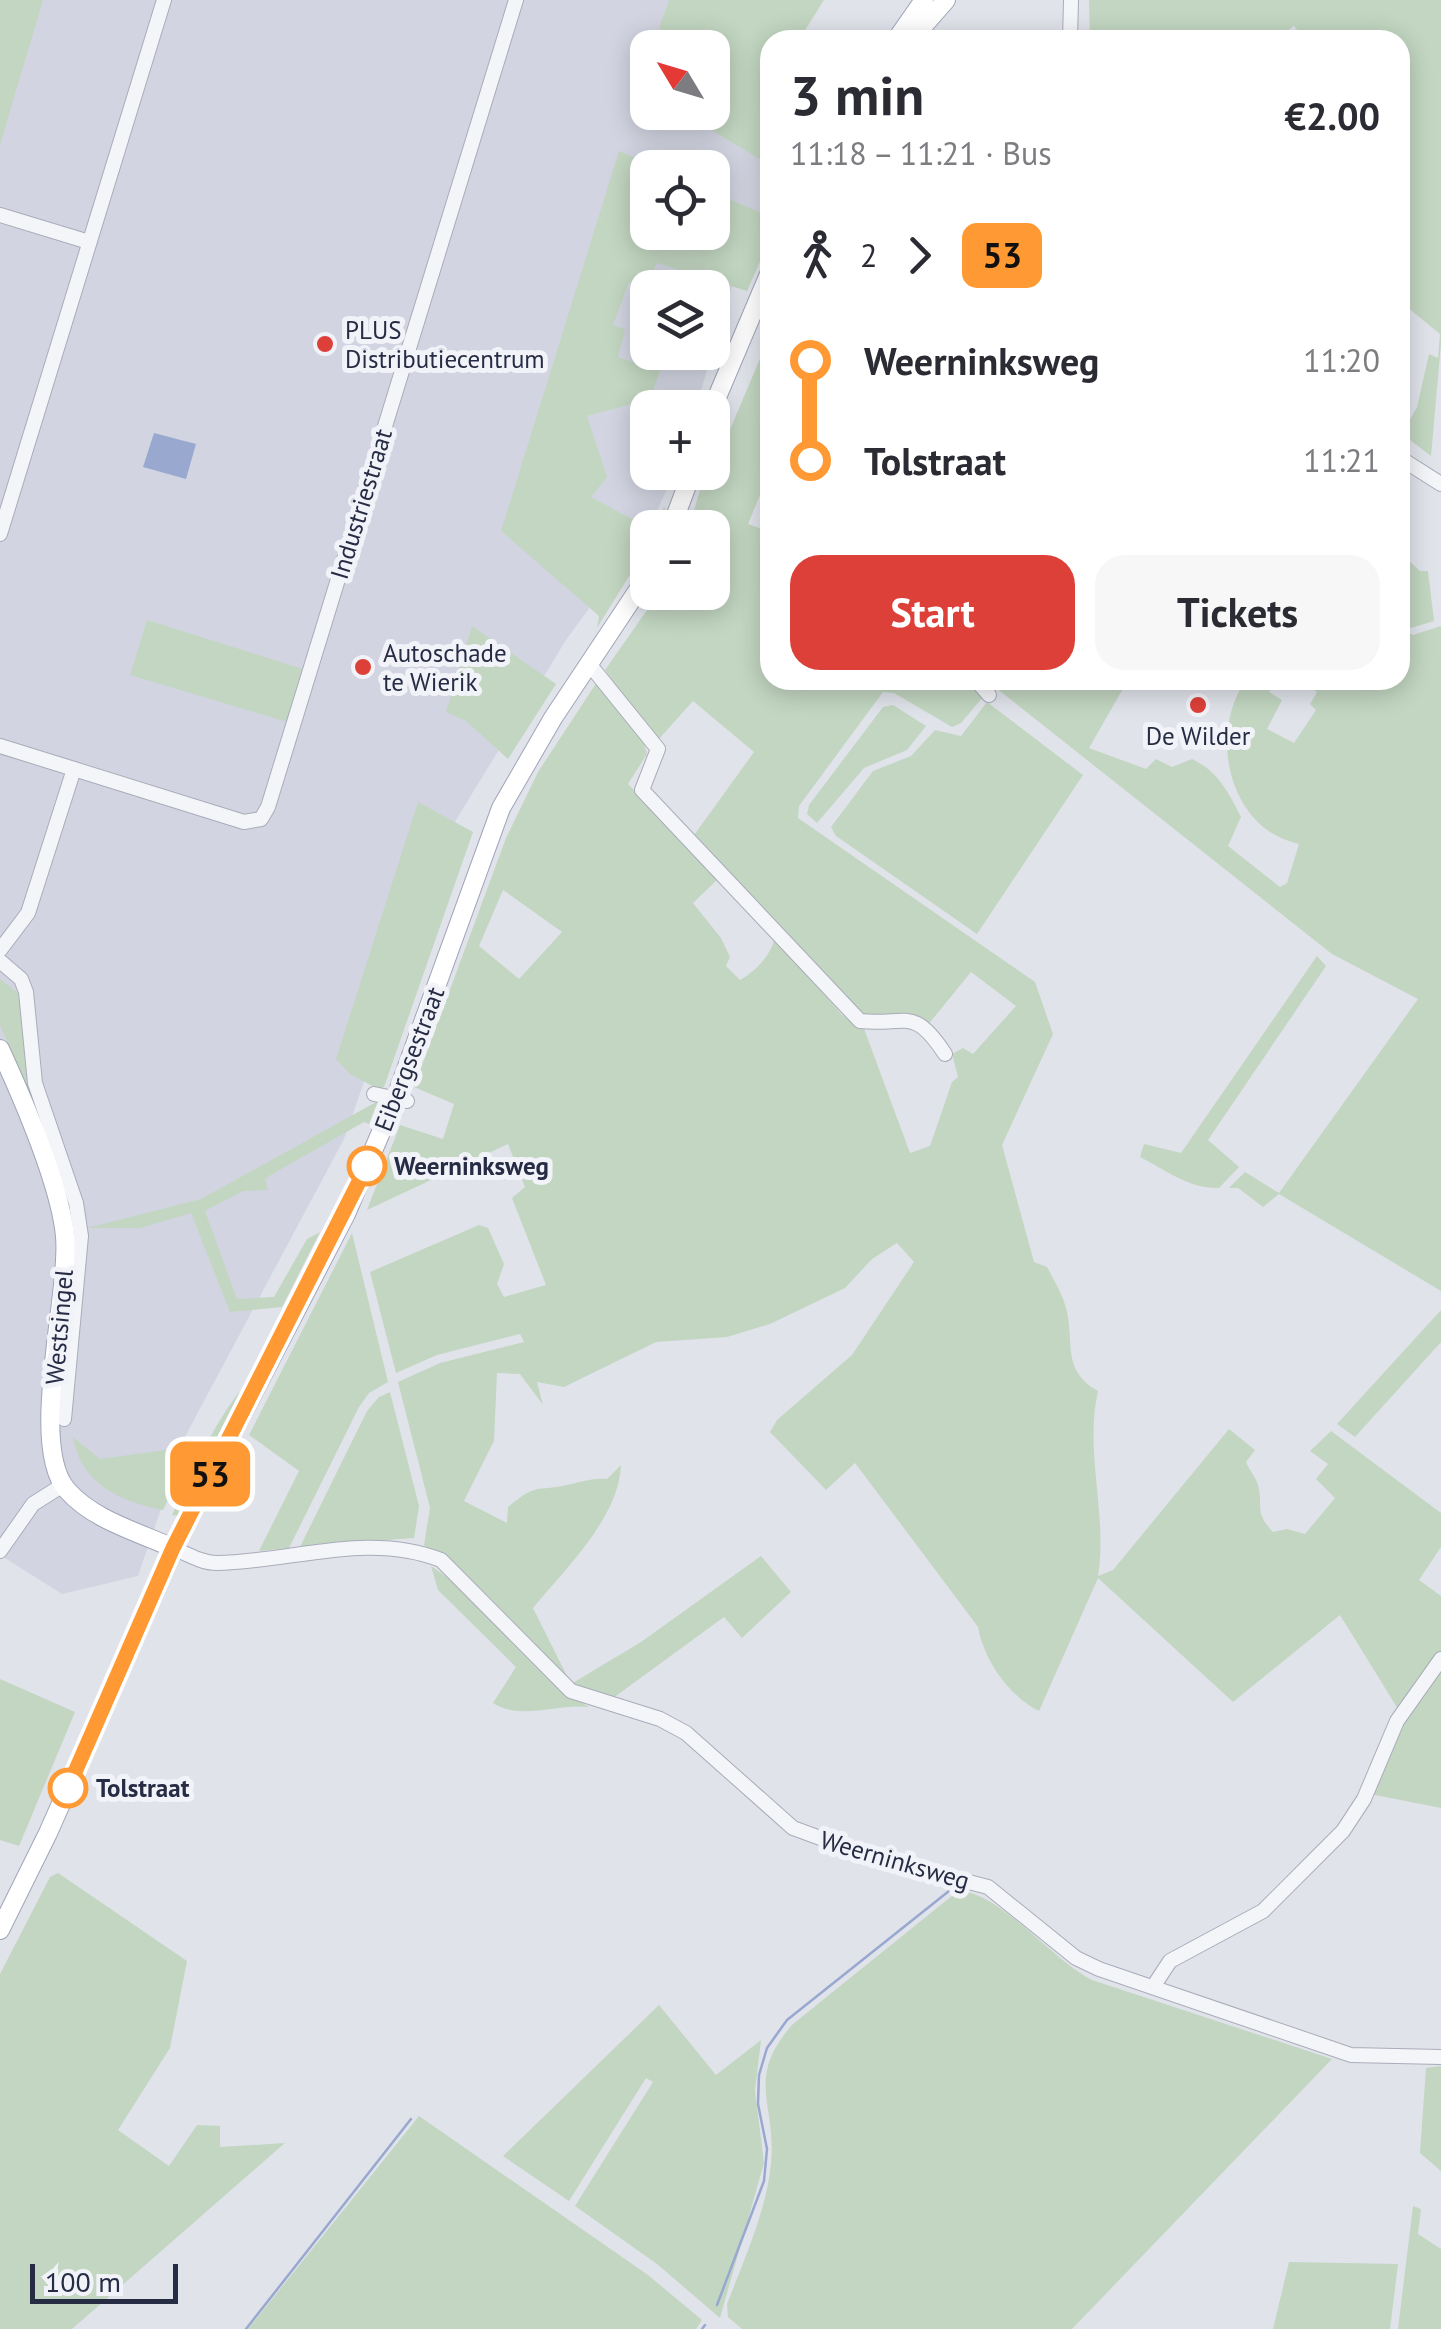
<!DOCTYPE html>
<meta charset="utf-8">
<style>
:root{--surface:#fff;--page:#f7f7f7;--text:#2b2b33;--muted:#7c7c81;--accent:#dd4039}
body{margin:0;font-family:"PT Sans",sans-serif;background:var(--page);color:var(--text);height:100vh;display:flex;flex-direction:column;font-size:38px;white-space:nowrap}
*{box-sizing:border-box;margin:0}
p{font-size:32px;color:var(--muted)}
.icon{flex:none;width:55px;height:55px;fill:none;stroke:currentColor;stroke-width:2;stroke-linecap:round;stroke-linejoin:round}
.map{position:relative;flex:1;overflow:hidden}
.details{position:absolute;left:760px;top:30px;width:650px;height:660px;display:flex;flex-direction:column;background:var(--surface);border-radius:30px;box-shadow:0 5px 25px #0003}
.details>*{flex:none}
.badge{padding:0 20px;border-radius:15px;font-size:35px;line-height:65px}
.needle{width:65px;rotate:308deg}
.tools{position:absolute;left:630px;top:30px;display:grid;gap:20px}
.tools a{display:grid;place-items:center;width:100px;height:100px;border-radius:20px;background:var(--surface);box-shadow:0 5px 25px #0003;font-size:50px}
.scale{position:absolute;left:30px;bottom:25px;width:148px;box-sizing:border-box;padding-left:10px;border:5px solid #272c45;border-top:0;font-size:28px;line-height:35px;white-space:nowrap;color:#272c45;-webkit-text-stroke:8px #f1f3f8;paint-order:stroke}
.map>.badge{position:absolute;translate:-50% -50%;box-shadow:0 0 0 5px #fff}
.legs{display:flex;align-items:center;gap:15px;height:110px;padding:0 30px;font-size:32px}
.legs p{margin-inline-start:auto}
.head{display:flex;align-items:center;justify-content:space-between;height:170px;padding:0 30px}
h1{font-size:55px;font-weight:600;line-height:75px}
.primary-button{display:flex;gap:20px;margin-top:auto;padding:20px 30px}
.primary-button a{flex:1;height:115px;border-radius:30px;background:var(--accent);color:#fff;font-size:40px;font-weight:600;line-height:115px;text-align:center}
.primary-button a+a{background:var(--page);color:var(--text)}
ul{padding:0 30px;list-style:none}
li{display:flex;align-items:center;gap:35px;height:100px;font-size:38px}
li i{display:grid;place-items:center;width:15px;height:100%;margin:0 12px;background:currentColor}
li i::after{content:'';width:25px;height:25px;margin:-12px;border:8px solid;border-radius:50%;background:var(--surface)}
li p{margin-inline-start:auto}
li:first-child i{background:linear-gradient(#0000 50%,currentColor 0)}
li:last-child i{background:linear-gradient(currentColor 50%,#0000 0)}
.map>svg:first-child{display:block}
.built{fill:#d2d5e1;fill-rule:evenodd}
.green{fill:#c2d6c1;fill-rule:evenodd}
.water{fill:#98a8cf}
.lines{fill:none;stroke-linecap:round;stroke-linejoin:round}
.stream{stroke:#98a8cf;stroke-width:2.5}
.minor-casing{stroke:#a9acb9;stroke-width:16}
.major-casing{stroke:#9fa4b8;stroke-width:20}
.minor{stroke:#f4f5f9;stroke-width:14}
.major{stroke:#fff;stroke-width:18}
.line-1-casing{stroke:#fff;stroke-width:22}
.line-1{stroke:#f93;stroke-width:15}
.poi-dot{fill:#dd4039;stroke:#f1f3f8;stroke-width:4}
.stop-1-dot{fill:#fff;stroke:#f93;stroke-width:5}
.labels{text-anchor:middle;stroke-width:10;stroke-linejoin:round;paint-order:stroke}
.poi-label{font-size:25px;fill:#272c45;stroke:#f1f3f8;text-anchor:start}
.street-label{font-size:25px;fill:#272c45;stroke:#f1f3f8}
.stop-label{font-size:25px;font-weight:bold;fill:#272c45;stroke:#f1f3f8;text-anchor:start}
</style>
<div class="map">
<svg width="1441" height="2329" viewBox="0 0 1441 2329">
<rect width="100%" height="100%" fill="#e1e3eb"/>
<path class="built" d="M 0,0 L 669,0 L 666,17 L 770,85 L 770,205 L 737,270 L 696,407 L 648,408 L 648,472 L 675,473 L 650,525 L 566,640 L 456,820 L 344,1139 L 187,1433 L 138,1576 L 62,1594 L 0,1555 ZM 648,48 L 712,48 L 712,112 L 648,112 ZM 648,168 L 712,168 L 712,232 L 648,232 ZM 648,288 L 712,288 L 712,352 L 648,352 Z"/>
<g class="green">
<polygon points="0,0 43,0 0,145"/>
<polygon points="669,0 824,0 799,40 770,40 770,165 698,122 703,113 712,112 713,90 722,67 713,61 712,48 691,47 659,28"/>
<polygon points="1089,0 1441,0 1441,344 1431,456 1402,434 1417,407 1429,354 1438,358 1440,334 1407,307 1400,315 1400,40 1305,40 1294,26 1275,40 1187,40 1181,35 1175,40 1090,40"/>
<polygon points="619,151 657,167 648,168 648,232 712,232 713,192 766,215 770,210 770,239 747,291 657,263 647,288 629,282 613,325 625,329 618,357 660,371 650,399 587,416 607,477 591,497 647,527 666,506 657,527 648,528 647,547 597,628 599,616 501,531"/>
<path d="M 770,335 L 770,471 L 748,524 L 770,532 L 770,680 L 961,680 L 983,697 L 961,723 L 952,727 L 894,693 L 883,692 L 799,806 L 798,818 L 1035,982 L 1053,1034 L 1002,1145 L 1034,1262 L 1047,1267 C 1055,1282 1064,1297 1067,1312 C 1074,1343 1062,1371 1098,1391 C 1084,1451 1108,1515 1098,1576 L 1113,1570 L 1229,1429 L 1255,1450 L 1246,1462 C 1249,1470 1256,1477 1258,1485 C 1264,1507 1253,1511 1273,1532 L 1287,1529 L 1305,1534 L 1335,1498 L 1316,1479 L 1328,1464 L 1310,1451 L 1331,1431 L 1441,1513 L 1441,1547 L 1419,1580 L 1441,1596 L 1441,1651 L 1398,1709 L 1340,1615 L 1233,1702 L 1098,1578 L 1039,1711 C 1008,1695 984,1660 978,1627 L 855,1463 L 826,1490 L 770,1432 L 777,1420 L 852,1355 L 914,1262 L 897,1243 L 872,1259 L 845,1288 L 770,1324 L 727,1337 L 656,1342 L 564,1387 L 537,1382 L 543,1405 L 520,1374 L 497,1373 L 494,1441 L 464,1501 L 507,1523 L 508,1507 C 538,1482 535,1492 567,1485 C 582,1482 592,1478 607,1479 L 621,1465 C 619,1518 565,1569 533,1608 L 571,1684 L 641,1642 L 761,1556 L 791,1592 L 742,1638 L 724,1617 L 609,1701 L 568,1682 L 424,1545 L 430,1508 L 398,1382 L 440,1363 L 524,1342 L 520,1334 L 437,1355 L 396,1373 L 370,1272 L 479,1225 L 488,1228 L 504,1264 L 497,1284 L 504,1297 L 546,1285 L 512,1198 L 525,1187 L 508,1144 L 367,1210 L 400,1125 L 443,1139 L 454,1104 L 414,1087 L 506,838 L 538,772 L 597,682 L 643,741 L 647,754 L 628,784 L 720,877 L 693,903 L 721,938 L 730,957 L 726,966 L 740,980 C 756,971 771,955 775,937 L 842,1015 L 863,1026 L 910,1153 L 930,1146 L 952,1082 L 958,1077 L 952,1054 L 963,1048 L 973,1054 L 1016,1006 L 971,972 L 927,1026 L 909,1013 L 863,1018 L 692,838 L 754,752 L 693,701 L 657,741 L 605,670 L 659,593 L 712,592 L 712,528 L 689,527 L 701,487 L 712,472 ZM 503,890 L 562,932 L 519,979 L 479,946 Z"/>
<polygon points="1405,557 1420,571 1428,571 1434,621 1411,628 1400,622 1400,591 1409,588"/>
<polygon points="147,620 303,669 287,722 130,675"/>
<polygon points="472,626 556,684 508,759 466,721 446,712"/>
<path d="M 1441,626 L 1441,1291 L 1279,1194 L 1263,1207 L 1238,1188 L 1229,1188 L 1245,1172 L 1279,1193 L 1418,999 L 1332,954 L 986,680 L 1128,680 L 1089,748 L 1146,769 L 1156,759 L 1172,767 L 1192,759 C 1218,771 1229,793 1241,817 L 1228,846 L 1280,887 L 1287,883 L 1299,844 C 1228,829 1208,733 1246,680 L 1277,680 L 1269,692 L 1282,700 L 1267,729 L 1294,743 L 1316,710 L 1310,704 L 1317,692 L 1304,683 L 1307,680 L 1400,680 L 1400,629 L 1413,635 Z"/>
<polygon points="987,702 1083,775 977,934 836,836 831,827 873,771 911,756 935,730 961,736"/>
<polygon points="893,705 926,726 907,750 864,768 817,823 807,814 809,805 883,707"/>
<polygon points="418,802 473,832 384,1087 378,1089 350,1074 336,1059"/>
<path d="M 1317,956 L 1326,966 L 1208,1140 L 1239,1167 L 1219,1188 C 1189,1189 1166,1170 1140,1157 L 1144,1144 L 1181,1153 Z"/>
<polygon points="0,979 17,992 23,1006 34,1104 0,1025"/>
<polygon points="378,1101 369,1124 364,1122 269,1176 265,1179 268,1190 243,1191 205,1211 237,1299 274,1297 307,1239 320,1232 282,1307 230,1312 191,1213 140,1228 87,1228 201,1199"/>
<polygon points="352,1233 388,1382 369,1393 359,1407 289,1548 259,1551 299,1471 249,1435"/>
<polygon points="1441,1310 1441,1342 1355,1437 1337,1424"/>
<path d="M 251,1378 L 180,1516 L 172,1515 C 195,1467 216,1417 251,1378 Z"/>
<polygon points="390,1392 419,1506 414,1538 300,1547 367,1411 379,1397"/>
<path d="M 73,1437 L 100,1459 L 195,1446 L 163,1510 C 121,1502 81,1484 73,1437 Z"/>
<path d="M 431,1566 C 491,1605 525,1672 589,1707 C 558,1703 520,1721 493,1703 L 516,1667 L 438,1590 Z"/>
<polygon points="1441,1669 1441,1808 1370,1794 1401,1727"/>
<polygon points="0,1679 75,1712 19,1846 0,1840"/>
<polygon points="58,1873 187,1961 170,2048 118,2130 169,2166 197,2125 220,2126 220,2147 285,2143 72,2329 0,2329 0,1974 50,1877"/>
<path d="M 958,1891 C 999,1891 1052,1960 1092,1980 L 1332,2059 L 1072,2329 L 742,2329 L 728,2317 L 727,2304 C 744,2260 767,2209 771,2163 C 777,2104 744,2079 793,2024 Z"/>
<polygon points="659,2005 716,2075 761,2040 755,2091 764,2163 720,2318 657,2264 575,2206 653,2082 646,2078 569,2201 503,2156"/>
<polygon points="1441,2066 1441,2171 1420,2153 1426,2068"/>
<polygon points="419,2116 648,2275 702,2320 696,2329 248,2329"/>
<polygon points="1413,2206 1421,2209 1418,2234 1441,2249 1441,2329 1398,2329"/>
<polygon points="1289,2262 1398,2264 1390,2329 1273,2329"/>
</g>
<polygon class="water" points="154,433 196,444 186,479 143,467"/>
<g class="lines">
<g class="stream">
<polyline points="717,2305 764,2181 767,2149 758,2104 759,2075 767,2048 787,2020 954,1887"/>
<polyline points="246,2329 411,2119"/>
<polyline points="702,2329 705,2325"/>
</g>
<g class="minor-casing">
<g id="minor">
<polyline points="1070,40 1071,0"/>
<polyline points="0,215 89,242"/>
<polyline points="1400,458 1441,484"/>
<polyline points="0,534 164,0"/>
<path d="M 590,665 L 658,749 L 642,790 L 860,1021 C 906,1026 913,1005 945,1054"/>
<polyline points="976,680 989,695"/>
<polyline points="0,746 74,769 28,913 0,950"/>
<polyline points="74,769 244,822 261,819 268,807 516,0"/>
<polyline points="0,961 21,979 26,992 35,1083 76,1203 81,1236 64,1419"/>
<polyline points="374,1094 407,1101"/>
<path d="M 173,1548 C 187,1554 202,1563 217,1563 C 291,1562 368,1531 441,1560 L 571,1691 L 660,1719 L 686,1733 L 793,1828 L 872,1857 L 988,1887 L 1076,1958 L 1099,1969 L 1351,2055 L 1441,2057"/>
<polyline points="0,1551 33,1504 63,1485"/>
<polyline points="1153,1987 1170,1961 1263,1911 1343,1831 1364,1799 1397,1721 1441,1659"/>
</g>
</g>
<g class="major-casing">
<g id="major">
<polyline points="896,40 924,0"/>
<polyline points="911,40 946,0"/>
<polyline points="712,409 770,272"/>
<polyline points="671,528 692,472"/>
<path d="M 0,1049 C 22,1097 60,1185 65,1236 C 70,1296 28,1445 67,1490 C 93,1520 138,1532 173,1548"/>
<polyline points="0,1930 48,1833 184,1526 346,1214 396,1097 501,808 553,718 648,575"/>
</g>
</g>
<use href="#minor" class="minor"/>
<use href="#major" class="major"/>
</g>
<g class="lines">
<g class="line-1-casing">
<polyline id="line-1" points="68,1788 173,1548 367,1166"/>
</g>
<use href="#line-1" class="line-1"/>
</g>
<g class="poi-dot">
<circle cx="325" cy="344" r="10"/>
<circle cx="363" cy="667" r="10"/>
<circle cx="1198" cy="705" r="10"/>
</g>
<g class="stop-1-dot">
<circle cx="367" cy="1166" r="18"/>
<circle cx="68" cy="1788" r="18"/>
</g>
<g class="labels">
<g class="poi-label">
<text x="345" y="339">PLUS<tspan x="345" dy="29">Distributiecentrum</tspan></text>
<text x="383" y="662">Autoschade<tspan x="383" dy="29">te Wierik</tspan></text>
<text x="1198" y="745" text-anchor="middle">De Wilder</text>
</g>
<g class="street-label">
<text transform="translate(361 504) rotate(-73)" y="9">Industriestraat</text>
<text transform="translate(409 1059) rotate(-69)" y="9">Eibergsestraat</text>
<text transform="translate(59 1327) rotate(-85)" y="9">Westsingel</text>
<text transform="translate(895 1860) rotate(16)" y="9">Weerninksweg</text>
</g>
<g class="stop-label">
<text x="394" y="1175">Weerninksweg</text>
<text x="96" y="1797">Tolstraat</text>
</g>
</g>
</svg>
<div class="tools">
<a><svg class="needle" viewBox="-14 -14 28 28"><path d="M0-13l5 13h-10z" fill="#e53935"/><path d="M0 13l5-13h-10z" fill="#7c7c81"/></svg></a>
<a><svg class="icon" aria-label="locate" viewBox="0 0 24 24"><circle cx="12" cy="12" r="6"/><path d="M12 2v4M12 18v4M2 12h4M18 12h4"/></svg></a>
<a><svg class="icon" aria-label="layers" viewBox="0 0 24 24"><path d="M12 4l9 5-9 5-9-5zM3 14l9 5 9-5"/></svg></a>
<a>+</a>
<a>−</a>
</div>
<div class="scale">100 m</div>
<b class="badge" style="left:210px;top:1474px;background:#f93;color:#111">53</b>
<section class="details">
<div class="head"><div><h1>3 min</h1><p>11:18 – 11:21 · Bus</p></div><b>€2.00</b></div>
<div class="legs"><svg class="icon" aria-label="walk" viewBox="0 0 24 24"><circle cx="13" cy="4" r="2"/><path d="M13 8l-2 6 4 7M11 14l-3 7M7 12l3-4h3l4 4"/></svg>2<svg class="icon" aria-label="forward" viewBox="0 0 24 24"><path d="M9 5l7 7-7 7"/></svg><b class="badge" style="background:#f93;color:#111">53</b></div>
<ul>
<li><i style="color:#f93"></i><b>Weerninksweg</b><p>11:20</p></li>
<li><i style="color:#f93"></i><b>Tolstraat</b><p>11:21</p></li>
</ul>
<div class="primary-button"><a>Start</a><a>Tickets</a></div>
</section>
</div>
